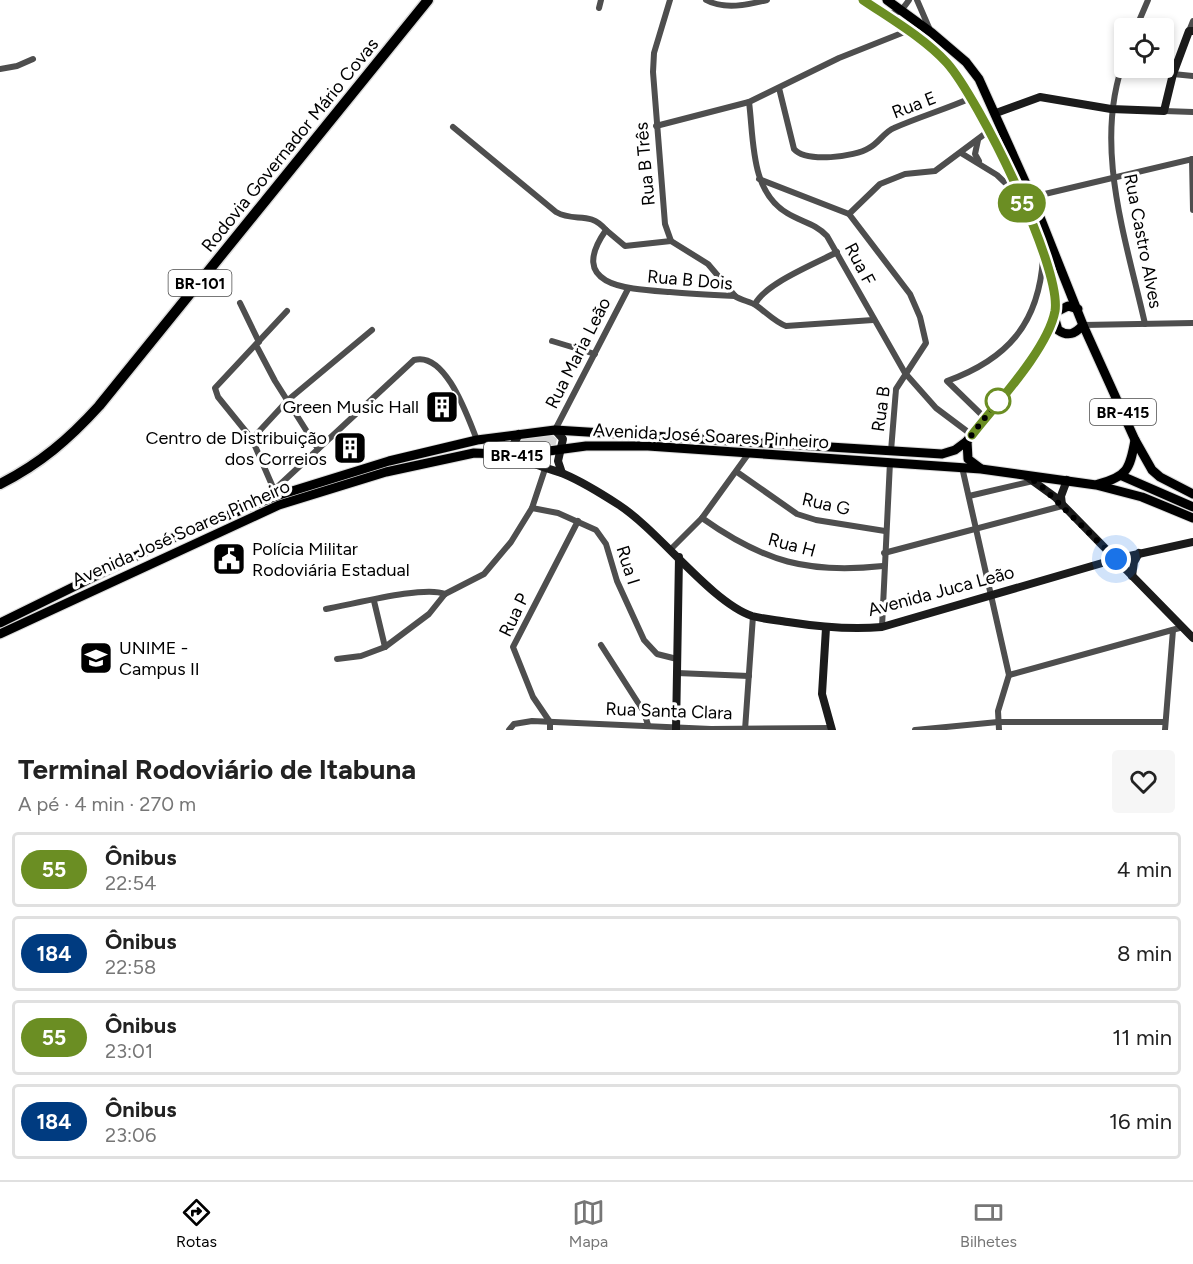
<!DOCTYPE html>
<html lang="pt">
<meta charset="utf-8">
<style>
:root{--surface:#fff;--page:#f6f6f6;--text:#222;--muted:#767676;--line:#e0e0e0;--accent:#000}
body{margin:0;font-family:Figtree,sans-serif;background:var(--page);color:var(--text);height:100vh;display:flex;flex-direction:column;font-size:22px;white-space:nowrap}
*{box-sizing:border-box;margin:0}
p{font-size:20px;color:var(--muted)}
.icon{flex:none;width:33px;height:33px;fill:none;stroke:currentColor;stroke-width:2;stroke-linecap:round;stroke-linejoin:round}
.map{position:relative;height:730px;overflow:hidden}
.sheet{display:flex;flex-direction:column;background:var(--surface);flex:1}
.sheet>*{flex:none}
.badge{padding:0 12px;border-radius:20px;font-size:21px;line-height:39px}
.controls{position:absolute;left:1114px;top:18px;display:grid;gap:12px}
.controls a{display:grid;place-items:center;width:60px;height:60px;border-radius:6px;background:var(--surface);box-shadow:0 3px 9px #0003;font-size:30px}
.you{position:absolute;width:30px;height:30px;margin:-15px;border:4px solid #fff;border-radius:50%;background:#1a73e8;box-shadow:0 0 0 9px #1a73e833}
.map>.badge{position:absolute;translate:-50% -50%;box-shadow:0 0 0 3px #fff}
.round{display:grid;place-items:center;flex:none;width:63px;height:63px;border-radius:6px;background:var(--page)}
.overview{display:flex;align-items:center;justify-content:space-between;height:102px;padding:0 18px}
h1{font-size:28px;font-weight:700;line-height:45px}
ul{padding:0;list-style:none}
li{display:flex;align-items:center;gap:18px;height:75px;margin:0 12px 9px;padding:0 6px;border:3px solid var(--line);border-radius:6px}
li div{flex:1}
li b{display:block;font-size:22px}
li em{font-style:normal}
li .badge{min-width:66px;font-weight:700;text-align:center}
.menu{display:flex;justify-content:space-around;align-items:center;height:84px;border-top:2px solid var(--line);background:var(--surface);font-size:16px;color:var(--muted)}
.menu a{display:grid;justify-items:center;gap:3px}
.menu .on{color:var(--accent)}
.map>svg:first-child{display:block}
.green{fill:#d5d5d5}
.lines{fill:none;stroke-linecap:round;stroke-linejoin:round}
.primary-casing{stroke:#dbdbdb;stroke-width:11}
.highway-casing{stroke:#dbdbdb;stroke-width:13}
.street{stroke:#4e4e4e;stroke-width:6}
.secondary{stroke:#1b1b1b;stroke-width:8}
.primary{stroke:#000;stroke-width:9}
.highway{stroke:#000;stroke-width:10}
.line-casing{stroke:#fff;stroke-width:14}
.line{stroke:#6b8e23;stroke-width:9}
.walk{stroke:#000;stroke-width:6;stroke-dasharray:0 10.8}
.stop-dot{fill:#fff;stroke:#6b8e23;stroke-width:3}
.labels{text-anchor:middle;stroke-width:6;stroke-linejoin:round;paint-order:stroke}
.shield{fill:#fff;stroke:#4c4c4c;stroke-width:1.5}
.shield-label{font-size:16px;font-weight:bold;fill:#000}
.street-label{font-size:18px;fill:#000;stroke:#fff}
.poi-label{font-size:18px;fill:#000;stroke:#fff;text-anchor:end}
</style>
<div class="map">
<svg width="1193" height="730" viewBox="0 0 1193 730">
<rect width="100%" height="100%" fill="#fff"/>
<polygon class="green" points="551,434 557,439 555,448 516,446 519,439"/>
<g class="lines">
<g class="primary-casing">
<g id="primary">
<polyline points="887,0 932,33 966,62 979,79 1032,197 1083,325 1135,440 1152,470 1160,477 1193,494"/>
<polyline points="1054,313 1068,306 1078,309"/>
<path d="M 1054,316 L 1058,330 C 1068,337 1075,334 1083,325"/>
<polyline points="967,441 968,459 980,468"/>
<polyline points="1122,476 1193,507"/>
<path d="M 1098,484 C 1127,477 1130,469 1135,440"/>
<path d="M 0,623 L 179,535 L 276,496 L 389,461 L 477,440 L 555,430 L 942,454 L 955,450 L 967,441 C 994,405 1043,358 1054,314 C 1065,272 978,98 947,63 C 924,38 891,19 863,0"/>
<polyline points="0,634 279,505 386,472 474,453 519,455 586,446 648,446 981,469 1096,485 1142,497 1193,518"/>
</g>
</g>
<g class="highway-casing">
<path id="highway" d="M 0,484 C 40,464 69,439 99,406 L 428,0"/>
</g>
<g class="street">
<polyline points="670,0 654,53 653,72 665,224 671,241 708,264 735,296"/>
<path d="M 706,0 C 724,10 748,5 767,0"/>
<polyline points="917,0 930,30"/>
<polyline points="599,8 601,0"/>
<path d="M 886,13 C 899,15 902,10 909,0"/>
<polyline points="1136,28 1148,0"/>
<polyline points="1189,31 1193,21"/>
<path d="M 1125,58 C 1092,143 1126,239 1145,324"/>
<polyline points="1149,68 1173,74 1193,76"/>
<polyline points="0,69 17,66 33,59"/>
<path d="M 779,88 L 794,149 C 806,163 855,157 869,148 C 879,143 884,132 894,128 C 919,117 946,109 971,98"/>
<path d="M 749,102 C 754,140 750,191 787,213 C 801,222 815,223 827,236 L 905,373 L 936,408 L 972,435"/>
<polyline points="1164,111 1193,112"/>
<polyline points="656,126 749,102 839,58 907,31"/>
<path d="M 453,127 L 556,212 C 575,223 589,210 606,230 C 566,287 629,289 670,292 C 691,294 713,295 735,296 C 742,301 750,301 757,306 C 767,313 775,322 786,326 L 873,320"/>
<polyline points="978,140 975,154 979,161"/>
<polyline points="961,153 997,175 1018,195"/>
<polyline points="1192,159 1193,210"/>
<polyline points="759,179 849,214 910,294 920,317 926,343 896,389 891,451"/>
<polyline points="1032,197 1193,159"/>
<polyline points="849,214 880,184 905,174 935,171 990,130"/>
<polyline points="606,230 625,246 671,241"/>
<polyline points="240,303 259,342"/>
<path d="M 755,304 C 766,283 815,264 837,252"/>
<polyline points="1083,325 1193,323"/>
<polyline points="552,341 595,354"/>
<polyline points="256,345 275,381 318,449"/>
<path d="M 985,418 L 947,381 C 1008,359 1039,323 1043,258"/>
<polyline points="555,430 628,289"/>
<polyline points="252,439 288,400 372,330"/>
<polyline points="962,467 1009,675 998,711 999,730"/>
<polyline points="545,469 532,508 558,513 596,530 606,544 617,581 644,640 657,654 677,659"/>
<polyline points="737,472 797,514 816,520 885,531"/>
<path d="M 274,490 L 414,360 C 446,351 468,418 477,440"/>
<polyline points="275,492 252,439 218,397 215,388 287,311"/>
<polyline points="969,496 1033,481"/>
<path d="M 702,518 C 764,562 808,574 883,566"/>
<polyline points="671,549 702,518 749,453"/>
<polyline points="884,553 1062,506"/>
<polyline points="374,601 385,647"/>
<path d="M 326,609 C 351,605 424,585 445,594"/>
<polyline points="882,627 890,462"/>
<polyline points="601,645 644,712 648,725"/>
<polyline points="337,659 361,656 385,647 429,614 445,594 484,574 511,542 532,508"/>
<polyline points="677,673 749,676"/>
<polyline points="1009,675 1183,627"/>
<polyline points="509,730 514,724 532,721 711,729 831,728"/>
<polyline points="550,730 550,722 533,697 513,647 578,521"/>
<polyline points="745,730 753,616"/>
<polyline points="915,730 998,722 1165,722"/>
<polyline points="1165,730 1173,630"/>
</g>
<g class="secondary">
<polyline points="996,113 1040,97 1111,109 1164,111 1173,74 1189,31 1193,31"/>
<polyline points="555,430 563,439 558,461 562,473"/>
<path d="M 519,434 L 512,447 C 522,464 547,467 564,474 C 583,482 602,494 619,505 C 660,532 711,602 752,616 C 763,619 776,620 788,622 C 820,627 850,630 882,627 L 1116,559 L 1193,542"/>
<polyline points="1026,476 1055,497 1193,638"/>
<polyline points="1062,505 1061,496 1067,480"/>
<polyline points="1132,576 1134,562 1139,553"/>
<polyline points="826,628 822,694 832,730"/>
<polyline points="676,730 679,557"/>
</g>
<use href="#primary" class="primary"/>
<use href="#highway" class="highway"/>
</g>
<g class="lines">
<g class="line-casing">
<path id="line" d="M 863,0 C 891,19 924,38 947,63 C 978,98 1062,267 1055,311 C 1048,349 996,404 972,435"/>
</g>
<use href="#line" class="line"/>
<polyline class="walk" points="998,401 967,441 968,459 981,469 1025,475 1039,484 1116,559"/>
</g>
<defs>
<g id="building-square" transform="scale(1.725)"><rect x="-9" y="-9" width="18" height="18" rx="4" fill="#000" stroke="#fff"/><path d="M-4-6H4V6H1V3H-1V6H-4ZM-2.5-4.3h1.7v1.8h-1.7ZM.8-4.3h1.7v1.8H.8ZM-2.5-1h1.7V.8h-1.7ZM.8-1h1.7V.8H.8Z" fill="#fff"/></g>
<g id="civic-square" transform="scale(1.725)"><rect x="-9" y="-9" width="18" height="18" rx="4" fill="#000" stroke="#fff"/><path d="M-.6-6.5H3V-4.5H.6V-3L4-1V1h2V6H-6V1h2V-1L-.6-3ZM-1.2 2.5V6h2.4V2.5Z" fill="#fff"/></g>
<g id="university-square" transform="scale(1.725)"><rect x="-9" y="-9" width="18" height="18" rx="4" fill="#000" stroke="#fff"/><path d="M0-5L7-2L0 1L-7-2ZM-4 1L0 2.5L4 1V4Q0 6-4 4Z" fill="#fff"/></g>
</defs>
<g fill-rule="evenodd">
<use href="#building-square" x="442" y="407"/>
<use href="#building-square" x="350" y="448"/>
<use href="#civic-square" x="229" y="559"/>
<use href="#university-square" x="96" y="658"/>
</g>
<circle class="stop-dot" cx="998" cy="401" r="12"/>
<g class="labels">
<g class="shield">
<rect x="168.5" y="270" width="63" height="26" rx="4.5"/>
<rect x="1090" y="399" width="66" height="26" rx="4.5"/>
<rect x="484" y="442" width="66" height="26" rx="4.5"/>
</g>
<g class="shield-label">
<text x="200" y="289">BR-101</text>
<text x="1123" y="418">BR-415</text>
<text x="517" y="461">BR-415</text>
</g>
<g class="street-label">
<text transform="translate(914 105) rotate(-21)" y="6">Rua E</text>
<text transform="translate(290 145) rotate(-51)" y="6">Rodovia Governador Mário Covas</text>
<text transform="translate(645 164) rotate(-95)" y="6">Rua B Três</text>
<text transform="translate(1143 241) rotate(79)" y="6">Rua Castro Alves</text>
<text transform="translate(860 264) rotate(62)" y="6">Rua F</text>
<text transform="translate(690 280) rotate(5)" y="6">Rua B Dois</text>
<text transform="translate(578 353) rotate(-63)" y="6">Rua Maria Leão</text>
<text transform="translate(881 409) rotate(-82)" y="6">Rua B</text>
<text transform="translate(711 436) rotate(3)" y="6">Avenida José Soares Pinheiro</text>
<text transform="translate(826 504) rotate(13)" y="6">Rua G</text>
<text transform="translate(181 533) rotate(-24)" y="6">Avenida José Soares Pinheiro</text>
<text transform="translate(792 545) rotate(15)" y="6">Rua H</text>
<text transform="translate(628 565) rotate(72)" y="6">Rua I</text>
<text transform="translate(941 591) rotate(-15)" y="6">Avenida Juca Leão</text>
<text transform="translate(514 615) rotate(-64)" y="6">Rua P</text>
<text transform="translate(669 711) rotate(2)" y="6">Rua Santa Clara</text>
</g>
<g class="poi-label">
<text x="419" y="413">Green Music Hall</text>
<text x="327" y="444">Centro de Distribuição<tspan x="327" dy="21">dos Correios</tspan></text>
<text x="252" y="555" text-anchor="start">Polícia Militar<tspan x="252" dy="21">Rodoviária Estadual</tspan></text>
<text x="119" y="654" text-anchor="start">UNIME -<tspan x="119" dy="21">Campus II</tspan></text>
</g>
</g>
</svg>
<div class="controls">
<a><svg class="icon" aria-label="locate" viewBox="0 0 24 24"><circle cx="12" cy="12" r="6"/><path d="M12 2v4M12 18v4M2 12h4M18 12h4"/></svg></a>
</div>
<div class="you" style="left:1116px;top:559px"></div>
<b class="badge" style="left:1022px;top:203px;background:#6b8e23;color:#fff">55</b>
</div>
<section class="sheet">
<div class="overview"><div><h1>Terminal Rodoviário de Itabuna</h1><p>A pé · 4 min · 270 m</p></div><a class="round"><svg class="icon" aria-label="heart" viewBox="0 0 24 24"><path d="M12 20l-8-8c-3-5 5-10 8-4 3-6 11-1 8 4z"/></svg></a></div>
<ul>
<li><span class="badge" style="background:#6b8e23;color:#fff">55</span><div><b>Ônibus</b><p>22:54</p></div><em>4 min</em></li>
<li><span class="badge" style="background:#003b80;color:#fff">184</span><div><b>Ônibus</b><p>22:58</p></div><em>8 min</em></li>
<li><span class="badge" style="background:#6b8e23;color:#fff">55</span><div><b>Ônibus</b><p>23:01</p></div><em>11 min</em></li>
<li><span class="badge" style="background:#003b80;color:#fff">184</span><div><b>Ônibus</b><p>23:06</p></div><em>16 min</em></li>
</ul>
</section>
<nav class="menu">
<a class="on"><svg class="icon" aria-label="directions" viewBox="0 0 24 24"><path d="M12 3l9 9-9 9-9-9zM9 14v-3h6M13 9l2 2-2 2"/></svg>Rotas</a>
<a><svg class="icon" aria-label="map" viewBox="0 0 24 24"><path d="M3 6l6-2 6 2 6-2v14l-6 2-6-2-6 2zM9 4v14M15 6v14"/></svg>Mapa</a>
<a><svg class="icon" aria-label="tickets" viewBox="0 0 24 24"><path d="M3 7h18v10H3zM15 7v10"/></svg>Bilhetes</a>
</nav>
